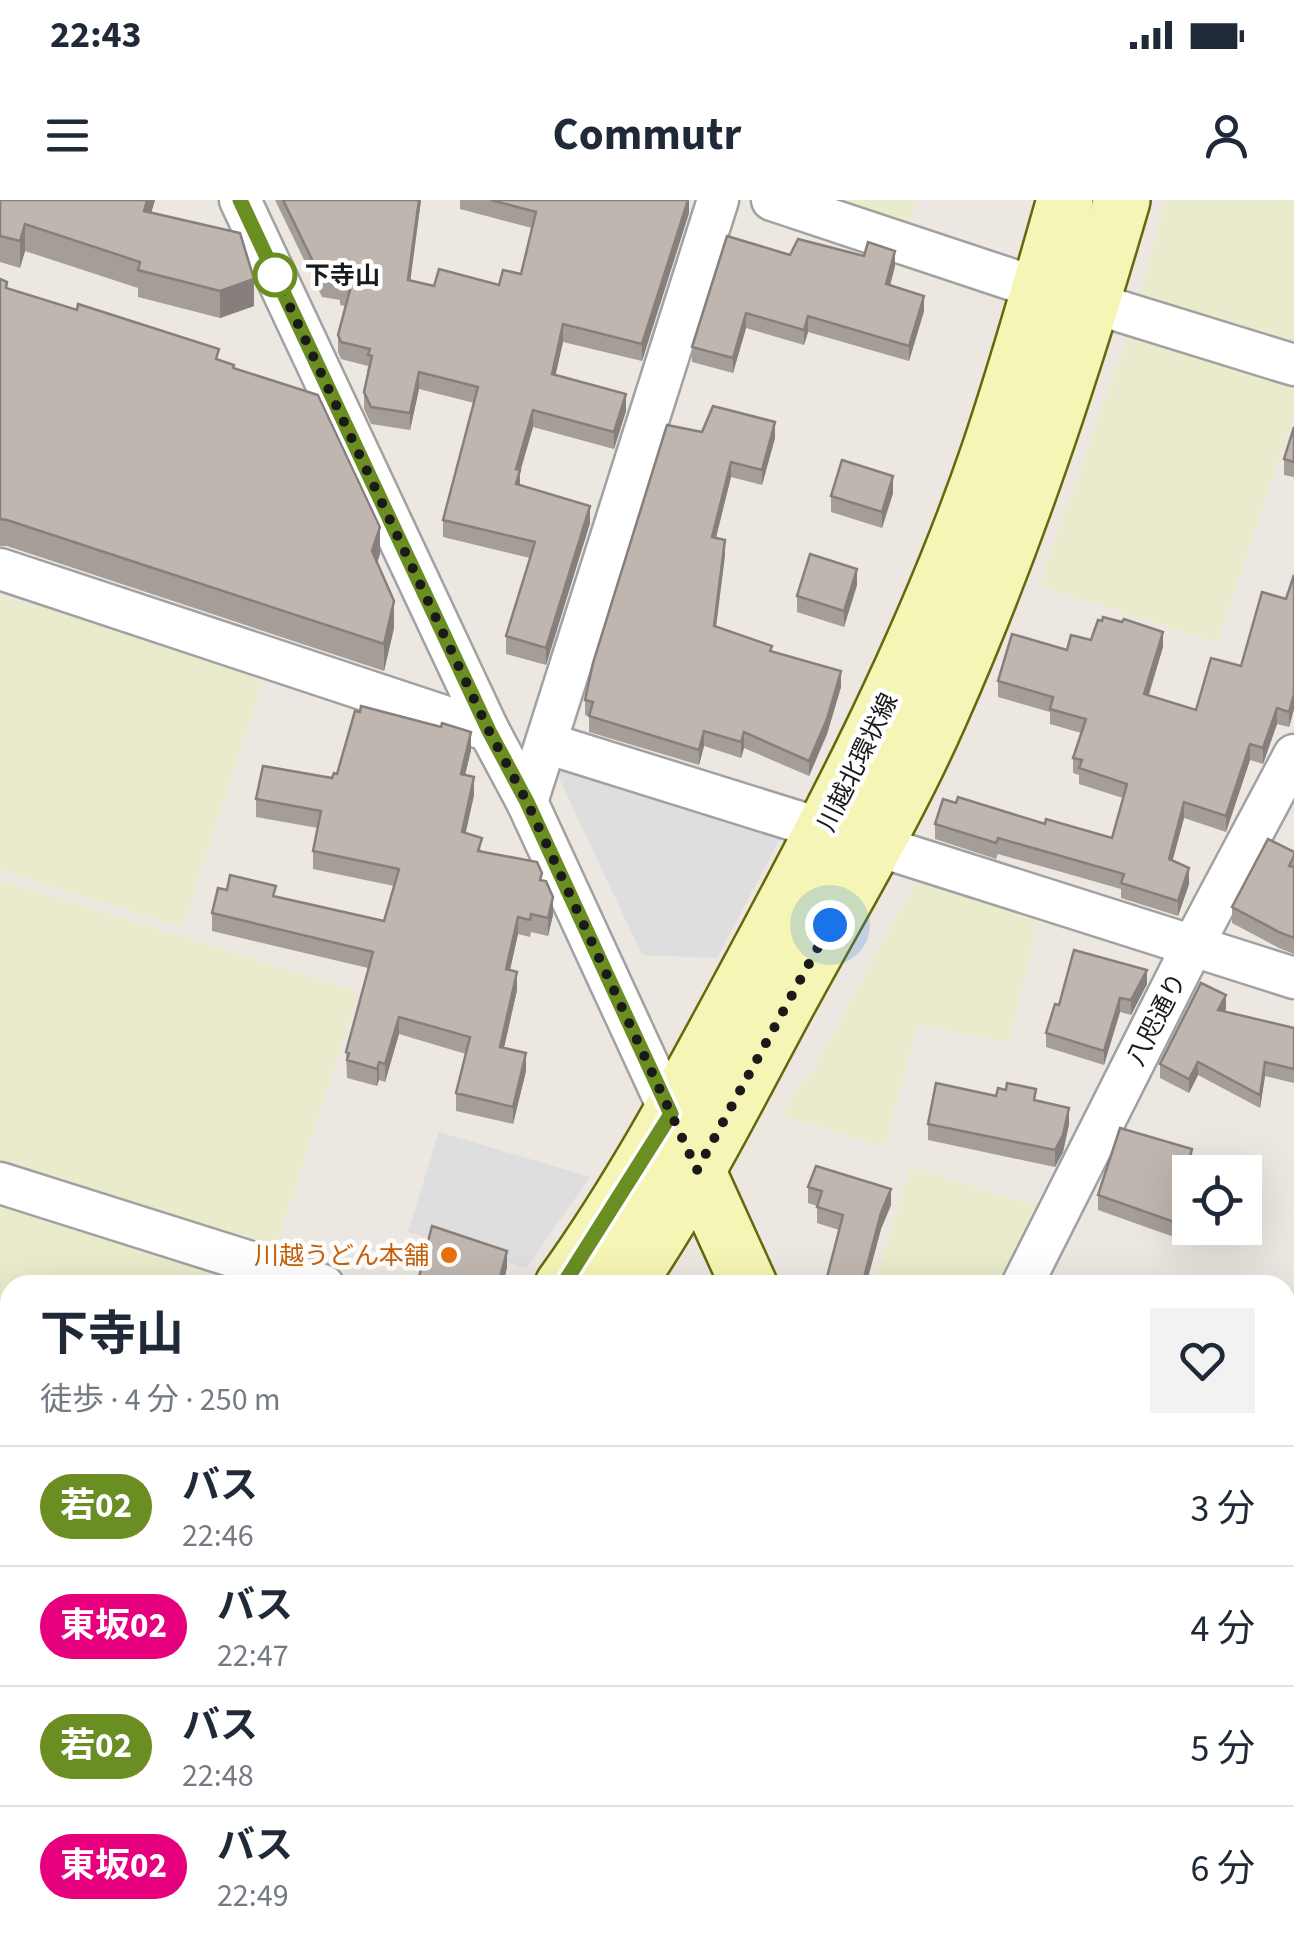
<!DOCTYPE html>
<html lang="ja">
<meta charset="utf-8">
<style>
:root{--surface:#fff;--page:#f2f2f3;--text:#1f2937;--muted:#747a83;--line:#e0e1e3}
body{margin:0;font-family:"Source Sans 3","Noto Sans JP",sans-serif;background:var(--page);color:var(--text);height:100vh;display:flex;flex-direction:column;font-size:38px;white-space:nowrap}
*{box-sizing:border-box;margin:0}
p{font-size:32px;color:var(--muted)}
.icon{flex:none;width:55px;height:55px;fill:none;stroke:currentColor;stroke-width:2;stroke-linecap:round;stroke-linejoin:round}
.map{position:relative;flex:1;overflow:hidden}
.details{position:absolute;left:0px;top:1075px;width:1295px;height:672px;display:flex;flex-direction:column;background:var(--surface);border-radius:30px 30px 0 0;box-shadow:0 10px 40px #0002}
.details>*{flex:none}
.badge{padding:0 20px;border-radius:32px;font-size:35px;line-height:65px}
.controls{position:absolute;left:1172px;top:955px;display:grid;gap:20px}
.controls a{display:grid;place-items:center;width:90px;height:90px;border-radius:0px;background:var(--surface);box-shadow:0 10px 40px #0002;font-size:50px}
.you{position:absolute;width:50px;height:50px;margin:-25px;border:8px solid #fff;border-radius:50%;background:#1a73e8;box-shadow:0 0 0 15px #1a73e833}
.map>.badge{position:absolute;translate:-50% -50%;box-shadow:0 0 0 5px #fff}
.round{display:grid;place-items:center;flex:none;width:105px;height:105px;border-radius:0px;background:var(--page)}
.head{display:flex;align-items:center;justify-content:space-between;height:170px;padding:0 40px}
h1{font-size:48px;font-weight:700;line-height:75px}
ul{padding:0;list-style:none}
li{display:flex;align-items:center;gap:30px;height:120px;padding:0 40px;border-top:2px solid var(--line)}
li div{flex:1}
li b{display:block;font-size:38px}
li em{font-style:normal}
li .badge{min-width:110px;font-weight:700;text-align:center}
.status{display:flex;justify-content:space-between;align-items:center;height:70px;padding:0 50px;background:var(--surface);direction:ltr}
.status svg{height:28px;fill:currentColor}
header{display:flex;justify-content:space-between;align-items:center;height:130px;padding:0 40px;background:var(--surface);font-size:45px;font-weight:700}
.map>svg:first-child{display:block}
.farmland{fill:#eaeacc}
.parking{fill:#dedede}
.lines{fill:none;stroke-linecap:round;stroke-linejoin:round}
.minor-casing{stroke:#a1a1a1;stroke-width:45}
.secondary-casing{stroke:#64690a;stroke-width:60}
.minor{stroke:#fff;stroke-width:40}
.secondary{stroke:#f5f5b5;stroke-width:55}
.wall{fill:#a59d97}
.shaded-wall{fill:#867f7b}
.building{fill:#c0b6b0;stroke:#867f7b;stroke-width:2.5}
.line-casing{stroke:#fff;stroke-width:22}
.line{stroke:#6b8e23;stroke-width:15}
.walk{stroke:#1a1a1a;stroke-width:10;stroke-dasharray:0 18}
.stop-dot{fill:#fff;stroke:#6b8e23;stroke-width:5}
.food-dot{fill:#e8710a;stroke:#fff;stroke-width:4}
.labels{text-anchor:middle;stroke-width:9;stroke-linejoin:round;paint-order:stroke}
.stop-label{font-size:25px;font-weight:bold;fill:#1a1a1a;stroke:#fff;text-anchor:start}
.street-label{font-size:25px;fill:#1a1a1a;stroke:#fff}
.food-label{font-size:25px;fill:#c56008;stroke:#fff;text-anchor:end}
</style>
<div class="status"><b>22:43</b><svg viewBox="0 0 49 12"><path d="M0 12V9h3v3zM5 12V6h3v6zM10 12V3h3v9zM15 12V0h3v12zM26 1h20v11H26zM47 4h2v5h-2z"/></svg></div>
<header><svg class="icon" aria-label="menu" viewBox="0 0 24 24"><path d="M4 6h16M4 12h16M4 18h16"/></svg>Commutr<svg class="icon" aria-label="person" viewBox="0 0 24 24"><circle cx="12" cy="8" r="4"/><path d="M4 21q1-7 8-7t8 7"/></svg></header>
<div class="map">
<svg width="1294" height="1747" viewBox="0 0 1294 1747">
<rect width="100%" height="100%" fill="#ece7e0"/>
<g class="farmland">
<polygon points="810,0 917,0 908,30"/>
<polygon points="1166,0 1294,0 1294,158 1137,105"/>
<polygon points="1131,129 1294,178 1294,215 1217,443 1039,385"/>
<polygon points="0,396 32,406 58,399 259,464 263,479 183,727 0,670"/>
<polygon points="918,677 1031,712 1037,722 1009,843 918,824 884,947 781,915 819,860"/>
<polygon points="0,680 359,792 276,1047 0,961"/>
<polygon points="911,967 1039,1007 999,1085 873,1085"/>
<polygon points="0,999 273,1085 10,1085 10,1281 0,1278"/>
<polygon points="0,1295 10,1298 10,1578 0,1575"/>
</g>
<g class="parking">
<polygon points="553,565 783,633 717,758 642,755"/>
<polygon points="439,932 590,977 526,1068 408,1032"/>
</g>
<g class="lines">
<g class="minor-casing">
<g id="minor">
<polyline points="240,0 489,531 527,602 671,914"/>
<polyline points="772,0 1040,89"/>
<polyline points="1093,103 1294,165"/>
<polyline points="0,369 489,531"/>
<polyline points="546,543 825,630"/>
<polyline points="527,602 718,0"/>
<polyline points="875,645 1294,778"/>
<polyline points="0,983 323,1085"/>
<polyline points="1022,1085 1193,745 1294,555"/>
<polyline points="1285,1388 1294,1391"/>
<polyline points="0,1593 10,1596"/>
<polyline points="1285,1612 1294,1615"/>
<polyline points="1285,1729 1294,1726"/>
<polyline points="455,1738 487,1747"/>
<polyline points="171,1747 174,1738"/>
<polyline points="686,1747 691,1738"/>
<polyline points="1220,1747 1254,1738"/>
</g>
</g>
<g class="secondary-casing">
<g id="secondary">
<polyline points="685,944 749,1085"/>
<path d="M 563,1085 C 632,989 688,884 744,780 C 836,610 926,437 989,253 C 1017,170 1041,85 1065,0"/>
<path d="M 626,1085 C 686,998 734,902 784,809 C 837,711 895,616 940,514 C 1014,347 1071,175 1122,0"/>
<polyline points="1019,1738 1022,1747"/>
<polyline points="10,1747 19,1738"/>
<polyline points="67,1747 76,1738"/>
</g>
</g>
<use href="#minor" class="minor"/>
<use href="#secondary" class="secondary"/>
</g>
<g class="wall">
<polygon points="0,0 155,0 151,12 254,106 220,118 138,97 138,88 25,51 20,68 0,62"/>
<polygon points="275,0 421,0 410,81 434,86 499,85 521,74 532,28 460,9 460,0 689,0 689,13 642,161 563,142 555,175 626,211 614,249 533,227 520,272 520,285 590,323 546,465 506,454 506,436 530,358 443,337 443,320 474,203 419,189 410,230 371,224 364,209 364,192 368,166 341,159 338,152 338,135 345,106 340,105 340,100 322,97"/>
<polygon points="790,55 895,66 890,86 924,111 909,161 808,132 804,145 746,128 733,173 692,162 692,147"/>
<polygon points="0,79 7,88 219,160 234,169 380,354 377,362 394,428 384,471 7,346 0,346"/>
<polygon points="1294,227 1294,277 1284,275 1284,259"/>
<polygon points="702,232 775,238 762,285 731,277 716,338 725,355 716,427 772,452 841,487 827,534 809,576 744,548 741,558 704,546 699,565 589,532 589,516 585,515 585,500"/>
<polygon points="893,293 882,328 831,312 831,296"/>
<polygon points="1294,375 1294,509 1289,527 1277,524 1263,564 1250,560 1226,632 1184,618 1172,661 1189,684 1178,716 1121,698 1121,689 998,654 996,659 935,639 935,624 956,603 1112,638 1123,598 1079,584 1079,575 1073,573 1073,558 1081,533 1050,524 1050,512 998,497 998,481 1067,450 1091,440 1163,447 1149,495 1196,510 1241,466 1286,399"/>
<polygon points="857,385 844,427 797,412 797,396"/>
<polygon points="471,550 465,575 474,595 465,633 482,651 542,680 553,715 548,736 531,732 530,737 518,734 510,770 517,790 504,848 526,871 513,924 456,911 456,893 466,854 399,834 385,882 379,880 377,886 347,878 346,852 368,768 212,731 212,713 384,721 394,686 313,669 313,651 318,628 256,617 256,599 332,578 337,574"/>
<polygon points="1294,652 1294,754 1279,748 1232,723 1232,707"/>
<polygon points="1147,784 1131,815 1120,812 1104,865 1046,847 1046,833"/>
<polygon points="1226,809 1224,811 1294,828 1294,883 1265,876 1260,908 1198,875 1189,893 1160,878 1160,864"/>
<polygon points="996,896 1036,901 1069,924 1063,952 1055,967 928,940 928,924"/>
<polygon points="1192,957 1198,972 1186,1015 1181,1014 1174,1037 1098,1010 1098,995"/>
<polygon points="808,987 891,1005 881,1029 866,1085 825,1085 839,1030 817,1023 817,1006 808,1003"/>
<polygon points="507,1067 503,1085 419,1085 419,1077"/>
<polygon points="1285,1095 1294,1098 1294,1161 1285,1158"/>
<polygon points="1285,1244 1291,1285 1294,1286 1294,1335 1285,1332"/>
<polygon points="1285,1467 1294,1469 1294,1590 1285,1589"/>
<polygon points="1285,1617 1294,1619 1294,1703 1285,1704"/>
<polygon points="590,1738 659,1738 656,1747 590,1747"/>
<polygon points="1057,1738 1199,1738 1206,1747 1061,1747"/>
</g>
<g class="shaded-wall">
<polygon points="147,0 155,0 144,38 144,11"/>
<polygon points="419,0 421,0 408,98 408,80"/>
<polygon points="688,0 689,0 689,13 642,161 642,144"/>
<polygon points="25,24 25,51 20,68 20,41"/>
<polygon points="895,51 895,66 886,100 886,84"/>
<polygon points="254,79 254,106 220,118 220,91"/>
<polygon points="924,96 924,111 909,161 909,146"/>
<polygon points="746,113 746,128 733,173 733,158"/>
<polygon points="808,116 808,132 804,145 804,130"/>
<polygon points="563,124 563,142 552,191 552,174"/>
<polygon points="419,172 419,189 410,230 410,213"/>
<polygon points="626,194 626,211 614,249 614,232"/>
<polygon points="533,210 533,227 520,272 520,287 516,301 516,269"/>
<polygon points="775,222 775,238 762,285 762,270"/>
<polygon points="731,262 731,277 712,353 712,337"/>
<polygon points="893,276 893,293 882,328 882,312"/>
<polygon points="590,306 590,323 546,465 546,448"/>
<polygon points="380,327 380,354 372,378 372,351"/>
<polygon points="725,340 725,355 714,442 714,426"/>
<polygon points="857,369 857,385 844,427 844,411"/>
<polygon points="394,401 394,428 384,471 384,444"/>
<polygon points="1163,432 1163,447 1144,509 1144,494"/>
<polygon points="841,471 841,487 827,534 809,576 809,561"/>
<polygon points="1294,494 1294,509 1289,527 1289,512"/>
<polygon points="1277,508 1277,524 1263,564 1263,548"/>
<polygon points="704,531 704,546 699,565 699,550"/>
<polygon points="471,532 471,550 461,592 461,574"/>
<polygon points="744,532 744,548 741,558 741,542"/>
<polygon points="1250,544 1250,560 1226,632 1226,616"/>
<polygon points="474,577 474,595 462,650 462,632"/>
<polygon points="1184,602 1184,618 1169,674 1169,659"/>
<polygon points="1189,668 1189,684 1178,716 1178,701"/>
<polygon points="553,697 553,715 548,736 548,718"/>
<polygon points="518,717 518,734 506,787 506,769"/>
<polygon points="1147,770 1147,784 1131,815 1131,800"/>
<polygon points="517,772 517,790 500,865 500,847"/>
<polygon points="1226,795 1226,809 1218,823 1218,810"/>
<polygon points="1120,798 1120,812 1104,865 1104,851"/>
<polygon points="399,817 399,834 385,882 385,864"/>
<polygon points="526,853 526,871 513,924 513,907"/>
<polygon points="379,862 379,880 377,886 377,869"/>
<polygon points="1198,862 1198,875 1189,893 1189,879"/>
<polygon points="1265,862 1265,876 1260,908 1260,895"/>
<polygon points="1069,908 1069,924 1063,952 1055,967 1055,950"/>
<polygon points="1190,987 1190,1003 1186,1015 1186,1000"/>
<polygon points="891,989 891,1005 881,1029 866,1085 862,1085 881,1013"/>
<polygon points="1181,999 1181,1014 1174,1037 1174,1022"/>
<polygon points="507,1051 507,1067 503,1085 498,1085"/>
<polygon points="1294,1257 1294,1275 1286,1302 1286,1284"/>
<polygon points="1287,1685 1287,1703 1285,1704 1285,1686"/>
<polygon points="655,1738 659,1738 656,1747 652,1747"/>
<polygon points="915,1738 923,1738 920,1747 912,1747"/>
</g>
<g class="building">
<polygon points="0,0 147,0 144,11 240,33 254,79 220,91 138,70 140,62 25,24 20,41 0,36"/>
<polygon points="283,0 419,0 408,80 434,86 439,69 499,85 503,70 521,74 536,12 491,0 688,0 642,144 563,124 552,174 626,194 614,232 533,210 516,269 520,270 516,284 590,306 546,448 506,436 535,342 443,320 478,187 419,172 410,213 371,207 364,192 372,156 368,155 370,149 341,142 338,135 350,90 340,87 341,83 322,80"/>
<polygon points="727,36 790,55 798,39 864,56 868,42 895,51 886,84 924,96 909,146 808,116 804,130 746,113 733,158 692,147"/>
<polygon points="0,79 7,82 6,88 77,110 78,104 219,149 216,159 234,165 233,168 318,195 380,327 372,351 394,401 384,444 7,320 0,319"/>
<polygon points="713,206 775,222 762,270 731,262 712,337 725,340 714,426 772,446 770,451 841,471 827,519 809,561 744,532 741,542 704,531 699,550 589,516 593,502 585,500 593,463 667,225 702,232"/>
<polygon points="1294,227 1294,262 1284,259"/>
<polygon points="842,260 893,276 882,312 831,296"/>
<polygon points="810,354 857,369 844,411 797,396"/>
<polygon points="1294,375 1294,494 1289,512 1277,508 1263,548 1250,544 1226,616 1184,602 1169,659 1189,668 1178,701 1121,683 1124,674 998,638 996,643 935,624 943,599 956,603 958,597 1045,624 1046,619 1112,638 1127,584 1079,568 1082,560 1073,558 1086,519 1050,509 1053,497 998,481 1012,434 1067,450 1071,435 1091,440 1098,420 1102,421 1103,417 1122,422 1124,419 1163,432 1144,494 1196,510 1211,458 1241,466 1262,392 1286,399"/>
<polygon points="361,506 441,527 442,523 471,532 461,574 474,577 462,632 482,638 478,651 537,662 542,673 540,680 546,681 553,697 548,718 531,714 530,720 518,717 506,769 517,772 500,847 526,853 513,907 456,893 470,837 399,817 385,864 379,862 377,869 347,860 349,853 346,852 373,752 212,713 218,688 227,690 230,675 276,686 273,696 384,721 399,669 313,651 321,611 256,599 263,566 332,578 334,573 337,574 355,511 360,512"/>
<polygon points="1268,639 1294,652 1294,656 1289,666 1294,667 1294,738 1279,732 1232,707"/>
<polygon points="1074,750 1147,770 1131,800 1120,798 1104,851 1046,833 1055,804 1059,805"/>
<polygon points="1201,783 1226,795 1218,810 1294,828 1294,869 1265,862 1260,895 1198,862 1189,879 1160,864"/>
<polygon points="936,883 996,896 998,888 1006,890 1007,883 1036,889 1034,900 1069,908 1063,935 1055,950 928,924"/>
<polygon points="1120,928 1192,949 1190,957 1198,959 1194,972 1190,972 1190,987 1186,1000 1181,999 1174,1022 1098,995"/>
<polygon points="816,966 891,989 881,1013 862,1085 825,1085 843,1015 817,1007 822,991 808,987"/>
<polygon points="432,1026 507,1051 498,1085 446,1085 419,1077"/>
<polygon points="1285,1095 1294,1098 1294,1144 1285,1142"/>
<polygon points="1285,1244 1294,1247 1294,1257 1286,1284 1294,1286 1294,1316 1285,1314"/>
<polygon points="1285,1467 1294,1469 1294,1572 1285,1571"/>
<polygon points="1285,1617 1294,1619 1294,1685 1285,1686"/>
<polygon points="1294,1732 1294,1747 1243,1747 1261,1742 1266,1738 1285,1738 1285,1733"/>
<polygon points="592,1738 655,1738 652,1747 624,1747"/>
<polygon points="864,1738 915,1738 912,1747 861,1747"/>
<polygon points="1064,1738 1199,1738 1206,1747 1067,1747"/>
</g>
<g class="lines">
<g class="line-casing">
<polyline id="line" points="240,0 489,531 527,602 671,914 563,1085"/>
</g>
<use href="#line" class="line"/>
<polyline class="walk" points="275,75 489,531 527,602 697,970 830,725"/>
</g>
<circle class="stop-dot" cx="275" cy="75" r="20"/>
<circle class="food-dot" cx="449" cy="1055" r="10"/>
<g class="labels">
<g class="stop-label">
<text x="305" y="84">下寺山</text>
</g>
<g class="street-label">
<text transform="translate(857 562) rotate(-64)" y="9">川越北環状線</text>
<text transform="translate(1156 819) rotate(-63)" y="9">八咫通り</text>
</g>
<g class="food-label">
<text x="429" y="1064">川越うどん本舗</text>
</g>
</g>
</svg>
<div class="controls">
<a><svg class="icon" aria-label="locate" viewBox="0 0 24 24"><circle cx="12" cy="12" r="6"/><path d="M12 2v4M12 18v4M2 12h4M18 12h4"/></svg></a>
</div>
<div class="you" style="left:830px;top:725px"></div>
<section class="details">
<div class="head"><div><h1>下寺山</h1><p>徒歩 · 4 分 · 250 m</p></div><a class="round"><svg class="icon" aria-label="heart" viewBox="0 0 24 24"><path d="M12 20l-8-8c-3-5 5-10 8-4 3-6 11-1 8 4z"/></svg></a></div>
<ul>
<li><span class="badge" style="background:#6b8e23;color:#fff">若02</span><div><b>バス</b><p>22:46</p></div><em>3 分</em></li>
<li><span class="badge" style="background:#e6007e;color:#fff">東坂02</span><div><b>バス</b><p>22:47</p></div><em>4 分</em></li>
<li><span class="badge" style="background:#6b8e23;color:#fff">若02</span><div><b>バス</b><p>22:48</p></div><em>5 分</em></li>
<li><span class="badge" style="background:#e6007e;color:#fff">東坂02</span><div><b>バス</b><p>22:49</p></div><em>6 分</em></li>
</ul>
</section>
</div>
